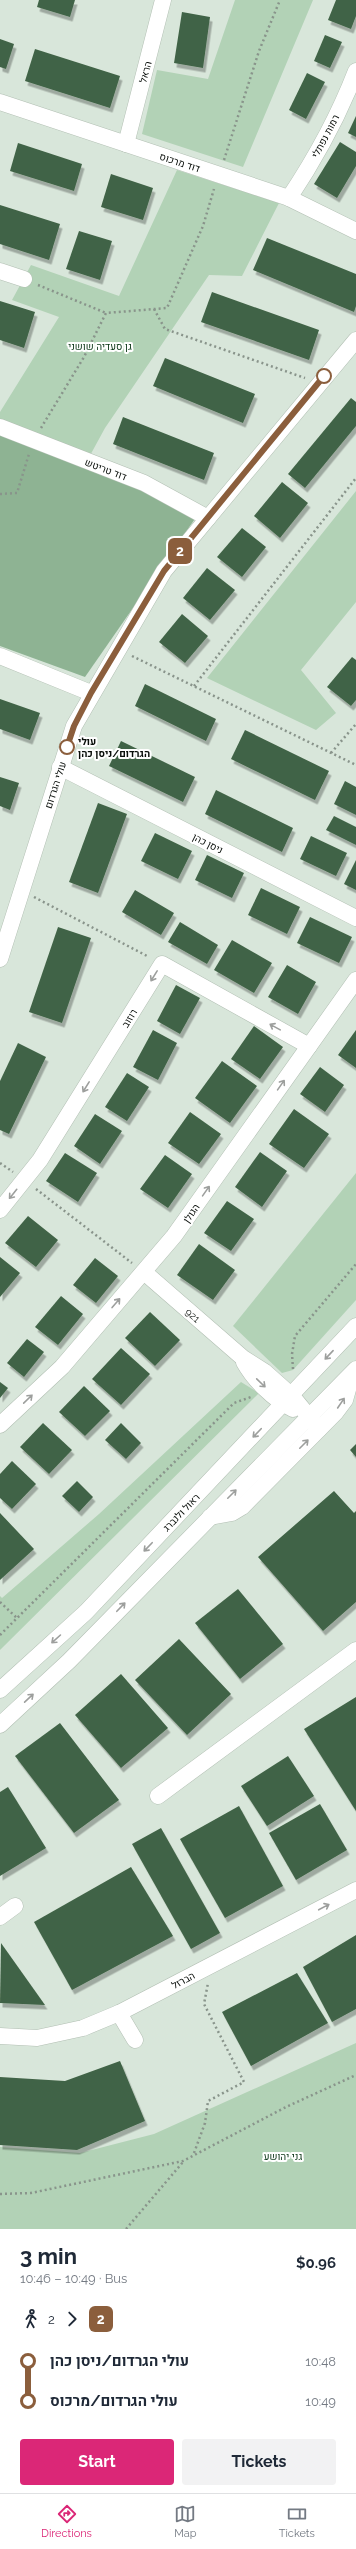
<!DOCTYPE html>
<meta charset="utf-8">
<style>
:root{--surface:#fff;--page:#f2f2f3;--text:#1f2937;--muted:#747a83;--line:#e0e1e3;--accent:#db2777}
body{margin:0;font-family:Raleway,Heebo,sans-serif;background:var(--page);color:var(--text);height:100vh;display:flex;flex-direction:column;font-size:15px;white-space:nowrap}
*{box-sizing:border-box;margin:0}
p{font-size:13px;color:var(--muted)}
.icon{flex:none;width:22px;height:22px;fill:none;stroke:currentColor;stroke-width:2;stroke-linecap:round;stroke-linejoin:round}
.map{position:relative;height:2229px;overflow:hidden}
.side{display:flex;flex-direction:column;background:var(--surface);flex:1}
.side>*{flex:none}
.badge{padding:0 8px;border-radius:6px;font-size:14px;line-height:26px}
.map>.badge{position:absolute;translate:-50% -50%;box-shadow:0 0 0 2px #fff}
.legs{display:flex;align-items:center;gap:6px;height:44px;padding:0 20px;font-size:13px}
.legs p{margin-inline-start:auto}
.overview{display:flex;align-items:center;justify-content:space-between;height:68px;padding:0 20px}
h1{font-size:22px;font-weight:700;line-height:30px}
.button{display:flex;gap:8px;margin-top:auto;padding:8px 20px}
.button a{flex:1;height:46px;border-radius:4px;background:var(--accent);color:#fff;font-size:16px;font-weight:700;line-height:46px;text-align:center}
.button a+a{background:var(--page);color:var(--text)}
ul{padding:0 20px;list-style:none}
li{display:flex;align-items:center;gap:14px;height:40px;font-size:15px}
li i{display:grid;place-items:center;width:6px;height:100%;margin:0 5px;background:currentColor}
li i::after{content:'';width:10px;height:10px;margin:-5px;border:3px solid;border-radius:50%;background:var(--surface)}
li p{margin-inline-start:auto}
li:first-child i{background:linear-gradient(#0000 50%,currentColor 0)}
li:last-child i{background:linear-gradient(currentColor 50%,#0000 0)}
.tabs{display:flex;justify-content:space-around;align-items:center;height:56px;border-top:1px solid var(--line);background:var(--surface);font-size:11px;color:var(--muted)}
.tabs a{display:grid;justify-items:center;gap:2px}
.tabs .on{color:var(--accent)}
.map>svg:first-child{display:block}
.green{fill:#b2d2b6}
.forest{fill:#8eb393}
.building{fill:#416346;filter:url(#shadow)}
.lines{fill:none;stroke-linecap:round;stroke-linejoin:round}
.minor-casing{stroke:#b2bfb3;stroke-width:17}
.path{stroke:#89948b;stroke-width:2.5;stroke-dasharray:2 3;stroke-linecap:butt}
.minor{stroke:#fff;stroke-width:16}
.oneway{stroke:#9d9f9d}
.line-1-casing{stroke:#fff;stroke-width:9}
.line-1{stroke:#8b5e3c;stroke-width:6}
.stop-1-dot{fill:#fff;stroke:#8b5e3c;stroke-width:2}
.labels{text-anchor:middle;stroke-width:4;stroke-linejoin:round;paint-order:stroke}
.street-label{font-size:10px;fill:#090e0a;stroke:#fff}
.park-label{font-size:10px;fill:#093415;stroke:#fff}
.stop-label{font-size:10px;font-weight:bold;fill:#090e0a;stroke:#fff;text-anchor:start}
</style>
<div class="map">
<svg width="356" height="2229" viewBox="0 0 356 2229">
<defs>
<filter id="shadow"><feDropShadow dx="2.5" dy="4.5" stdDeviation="0" flood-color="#0004"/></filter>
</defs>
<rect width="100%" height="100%" fill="#d8e6da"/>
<g class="green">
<polygon points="235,0 313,0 243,167 142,134 157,70 208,79"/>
<polygon points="177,170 279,203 242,276 209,275 105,428 87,461 0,427 0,412 59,317 12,300 31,265 119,296"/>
<polygon points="356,491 356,602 301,670 336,713 316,730 207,678"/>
<polygon points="356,1173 356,1300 293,1370 282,1373 233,1326"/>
<polygon points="241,1382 259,1393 0,1650 0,1596 2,1598 99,1514"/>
<polygon points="356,2043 356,2229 0,2229 0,2147 80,2153 154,2134"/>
</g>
<polygon class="forest" points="0,427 199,513 85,677 0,646"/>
<g class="building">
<polygon points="39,0 75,0 70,17 37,7"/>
<polygon points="336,0 356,0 356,16 351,29 328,20"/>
<polygon points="182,12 210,17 203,68 174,63"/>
<polygon points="325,35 342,42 330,68 314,61"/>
<polygon points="0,39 14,44 6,69 0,67"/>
<polygon points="35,49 120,76 110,108 25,81"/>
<polygon points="307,73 325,82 306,119 289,110"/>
<polygon points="356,116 356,137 348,133"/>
<polygon points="340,142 356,152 356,166 337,198 314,184"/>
<polygon points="18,143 82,164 74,191 10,171"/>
<polygon points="111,174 153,188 143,220 101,207"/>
<polygon points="0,205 60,224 49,260 0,244"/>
<polygon points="79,231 112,241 100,280 66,269"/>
<polygon points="267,238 356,274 356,306 354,312 253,270"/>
<polygon points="212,292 319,330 309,360 201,322"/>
<polygon points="0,301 35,312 24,348 0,340"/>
<polygon points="165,358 255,394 243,423 153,386"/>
<polygon points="351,398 356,402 356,426 305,488 288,474"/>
<polygon points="123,417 214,453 204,480 113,444"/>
<polygon points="282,482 308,503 280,538 254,516"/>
<polygon points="242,528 266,547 242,577 217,557"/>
<polygon points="207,568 235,590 210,620 183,598"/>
<polygon points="182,614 208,636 185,663 159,642"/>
<polygon points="352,657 356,660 356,700 351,706 327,687"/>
<polygon points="145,684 216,719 206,741 135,706"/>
<polygon points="0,699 40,713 30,740 0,729"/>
<polygon points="245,730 329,771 315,800 231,759"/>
<polygon points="121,741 195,777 183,802 109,766"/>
<polygon points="0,777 19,783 10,810 0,806"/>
<polygon points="345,781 356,787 356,815 334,804"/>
<polygon points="216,790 293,828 282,852 205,814"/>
<polygon points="98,803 127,814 98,893 69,882"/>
<polygon points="334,816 356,827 356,845 326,830"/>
<polygon points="155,833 192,851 178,879 141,861"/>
<polygon points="311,836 347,853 336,876 300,859"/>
<polygon points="207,855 244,873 232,898 195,880"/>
<polygon points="356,860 356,890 344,884"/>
<polygon points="261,888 300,907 287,934 248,915"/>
<polygon points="135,890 174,913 161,935 122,912"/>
<polygon points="310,917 352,937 339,963 297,943"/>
<polygon points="180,922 218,945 207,964 168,942"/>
<polygon points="58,927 91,938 62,1023 29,1012"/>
<polygon points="232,940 272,963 254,993 214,970"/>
<polygon points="287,965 316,982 298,1014 268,997"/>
<polygon points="176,985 200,998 180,1034 157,1021"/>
<polygon points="254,1026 283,1047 260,1079 231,1059"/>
<polygon points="153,1030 177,1043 158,1080 133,1067"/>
<polygon points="356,1030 356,1068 338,1055"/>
<polygon points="18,1043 46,1057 9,1134 0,1130 0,1081"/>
<polygon points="222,1061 257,1086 230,1123 195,1098"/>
<polygon points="320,1067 344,1085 325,1112 300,1094"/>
<polygon points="127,1073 149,1087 127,1121 105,1107"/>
<polygon points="294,1109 329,1134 304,1168 269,1144"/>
<polygon points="190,1112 221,1134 199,1164 168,1143"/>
<polygon points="95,1114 122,1131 100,1164 74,1146"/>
<polygon points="260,1152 287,1171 262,1207 235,1187"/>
<polygon points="65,1153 97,1173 78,1202 46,1181"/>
<polygon points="165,1155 192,1174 168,1208 140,1189"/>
<polygon points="227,1201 254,1219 231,1251 204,1233"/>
<polygon points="28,1216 58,1240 36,1267 5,1243"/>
<polygon points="199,1244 235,1270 213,1300 177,1275"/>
<polygon points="0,1257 20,1273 0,1297"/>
<polygon points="95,1258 118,1276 96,1303 73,1285"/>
<polygon points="61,1296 83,1314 58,1345 35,1327"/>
<polygon points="150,1312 180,1340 155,1366 125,1338"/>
<polygon points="27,1339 44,1352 24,1377 7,1363"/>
<polygon points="121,1348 150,1374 121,1405 92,1379"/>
<polygon points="0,1382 8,1388 0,1398"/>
<polygon points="84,1386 110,1411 85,1436 59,1412"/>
<polygon points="43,1423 72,1450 49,1474 20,1447"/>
<polygon points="121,1423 141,1443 126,1459 105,1440"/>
<polygon points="356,1444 356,1457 350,1450"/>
<polygon points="12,1461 36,1484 12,1509 0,1498 0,1474"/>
<polygon points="77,1481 93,1497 79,1512 62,1496"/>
<polygon points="334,1491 354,1513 356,1511 356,1602 323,1631 258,1557"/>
<polygon points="0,1513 34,1549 0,1580"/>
<polygon points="238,1589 283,1644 240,1679 195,1623"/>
<polygon points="179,1639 231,1694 187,1735 135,1680"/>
<polygon points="121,1674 168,1728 121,1768 75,1715"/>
<polygon points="356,1697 356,1811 304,1729"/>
<polygon points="60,1723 119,1800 74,1833 15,1756"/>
<polygon points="288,1756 314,1796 267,1826 241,1786"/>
<polygon points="8,1787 46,1848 0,1876 0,1792"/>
<polygon points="320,1804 347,1850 296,1880 269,1833"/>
<polygon points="239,1806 283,1886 225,1918 180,1839"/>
<polygon points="161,1828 220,1933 191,1949 132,1844"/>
<polygon points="131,1867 173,1936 72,1990 34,1922"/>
<polygon points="356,1935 356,2009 332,2022 303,1967"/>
<polygon points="1,1943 45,2005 0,2003"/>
<polygon points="297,1973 328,2023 251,2066 222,2012"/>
<polygon points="120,2061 145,2121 77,2150 0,2145 0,2077 65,2081"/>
</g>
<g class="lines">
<g class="minor-casing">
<g id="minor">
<polyline points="0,102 289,198 356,231"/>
<polyline points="126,144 163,0"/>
<path d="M 289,198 C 315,159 339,115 356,71"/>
<polyline points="0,271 24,279"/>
<polyline points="0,427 144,483 208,518"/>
<polyline points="0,656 91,693"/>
<polyline points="60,767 356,918"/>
<polyline points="0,959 74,726 164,571 356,340"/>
<polyline points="0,1210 40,1160 162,964 309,1046"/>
<polyline points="144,1272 243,1358 265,1372 292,1396 319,1429"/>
<path d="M 244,1362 C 254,1380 274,1400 293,1409"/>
<polyline points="0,1425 62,1367 174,1236 356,980"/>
<polyline points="210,1517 232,1513 242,1507 336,1412 345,1400 352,1375"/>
<polyline points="0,1690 86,1612 356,1326"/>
<polyline points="0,1725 69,1661 356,1369"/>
<polyline points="158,1796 356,1650"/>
<polyline points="0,1917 15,1906"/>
<polyline points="119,2013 135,2040"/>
<polyline points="0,2036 37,2038 83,2028 119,2013 356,1890"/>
</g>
</g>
<g class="path">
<polyline points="224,160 259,51 280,0"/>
<polyline points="38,285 106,313"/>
<polyline points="154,309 165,329 305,378"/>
<polyline points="41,428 84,357 106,313 167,308 203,226 214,189"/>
<polyline points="0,494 17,493 29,454"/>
<polyline points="132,656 356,765"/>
<polyline points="194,686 356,478"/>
<polyline points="331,753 356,724"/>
<polyline points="34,897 149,957"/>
<polyline points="0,1163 13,1172"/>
<polyline points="36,1189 132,1263"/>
<polyline points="293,1369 292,1354 295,1336 356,1264"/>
<polyline points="0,1602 18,1619"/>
<polyline points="0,1635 234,1403 251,1397"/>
<polyline points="194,2153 205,2123 208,2101 244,2082 204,2004 208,1983"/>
<polyline points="0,2194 31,2193 183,2161 286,2107 356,2075"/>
<polyline points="126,2229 183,2162"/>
</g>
<use href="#minor" class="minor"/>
</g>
<defs><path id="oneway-shaft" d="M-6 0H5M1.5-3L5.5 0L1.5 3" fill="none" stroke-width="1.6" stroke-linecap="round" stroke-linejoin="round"/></defs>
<g class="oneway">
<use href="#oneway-shaft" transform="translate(154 976) rotate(122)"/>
<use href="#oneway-shaft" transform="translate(275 1027) rotate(-151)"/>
<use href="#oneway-shaft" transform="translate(281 1085) rotate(-55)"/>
<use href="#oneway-shaft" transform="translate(86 1087) rotate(122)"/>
<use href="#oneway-shaft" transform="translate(206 1191) rotate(-55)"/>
<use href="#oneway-shaft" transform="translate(13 1194) rotate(129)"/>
<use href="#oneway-shaft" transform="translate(116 1303) rotate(-49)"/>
<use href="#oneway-shaft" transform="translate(329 1355) rotate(133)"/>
<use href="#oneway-shaft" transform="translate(261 1383) rotate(44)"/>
<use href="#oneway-shaft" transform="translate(28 1399) rotate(-44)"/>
<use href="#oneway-shaft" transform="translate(341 1403) rotate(-56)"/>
<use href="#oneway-shaft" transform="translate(257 1433) rotate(134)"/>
<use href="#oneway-shaft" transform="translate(304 1444) rotate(-45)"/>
<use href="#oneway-shaft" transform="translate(232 1494) rotate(-45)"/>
<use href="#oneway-shaft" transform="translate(148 1547) rotate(134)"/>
<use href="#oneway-shaft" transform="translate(121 1607) rotate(-46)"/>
<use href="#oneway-shaft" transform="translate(56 1639) rotate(138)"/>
<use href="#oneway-shaft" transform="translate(29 1698) rotate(-43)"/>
<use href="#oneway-shaft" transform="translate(324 1907) rotate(-28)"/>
</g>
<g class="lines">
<g class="line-1-casing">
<polyline id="line-1" points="67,747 74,726 91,693 164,571 324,376"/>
</g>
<use href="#line-1" class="line-1"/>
</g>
<g class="stop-1-dot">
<circle cx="324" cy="376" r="7"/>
<circle cx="67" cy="747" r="7"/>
</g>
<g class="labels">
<g class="street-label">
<text transform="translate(145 72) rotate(-75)" y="4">הראל</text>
<text transform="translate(325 136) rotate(-62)" y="4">רמות נפתלי</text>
<text transform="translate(180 162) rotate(18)" y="4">דוד מרכוס</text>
<text transform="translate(106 469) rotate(21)" y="4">דוד טריטש</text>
<text transform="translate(55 785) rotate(-72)" y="4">עולי הגרדום</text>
<text transform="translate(208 843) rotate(27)" y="4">ניסן כהן</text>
<text transform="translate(129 1018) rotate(-58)" y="4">רוזוב</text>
<text transform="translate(191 1213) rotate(-55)" y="4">הגולן</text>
<text transform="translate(193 1315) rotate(41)" y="4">921</text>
<text transform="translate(181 1512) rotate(-46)" y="4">ראול ולנברג</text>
<text transform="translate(183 1980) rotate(-28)" y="4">הברזל</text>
</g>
<g class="park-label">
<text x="100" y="350">גן סעדיה שושני</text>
<text x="283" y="2160">גני יהושע</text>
</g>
<g class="stop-label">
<text x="78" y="745">עולי<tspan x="78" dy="12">הגרדום/ניסן כהן</tspan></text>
</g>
</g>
</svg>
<b class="badge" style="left:180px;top:551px;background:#8b5e3c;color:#fff">2</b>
</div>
<section class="side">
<div class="overview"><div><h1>3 min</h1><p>10:46 – 10:49 · Bus</p></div><b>$0.96</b></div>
<div class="legs"><svg class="icon" aria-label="walk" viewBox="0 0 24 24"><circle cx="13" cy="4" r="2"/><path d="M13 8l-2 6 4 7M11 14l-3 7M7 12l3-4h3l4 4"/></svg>2<svg class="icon" aria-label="forward" viewBox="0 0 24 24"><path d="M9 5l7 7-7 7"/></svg><b class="badge" style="background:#8b5e3c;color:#fff">2</b></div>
<ul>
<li><i style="color:#8b5e3c"></i><b>עולי הגרדום/ניסן כהן</b><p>10:48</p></li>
<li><i style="color:#8b5e3c"></i><b>עולי הגרדום/מרכוס</b><p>10:49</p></li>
</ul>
<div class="button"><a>Start</a><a>Tickets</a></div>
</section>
<nav class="tabs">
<a class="on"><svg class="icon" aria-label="directions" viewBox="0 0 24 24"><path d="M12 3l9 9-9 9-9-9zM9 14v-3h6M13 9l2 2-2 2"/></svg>Directions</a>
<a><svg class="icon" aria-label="map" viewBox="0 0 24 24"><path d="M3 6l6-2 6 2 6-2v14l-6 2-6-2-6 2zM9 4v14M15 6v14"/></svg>Map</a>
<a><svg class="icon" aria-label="tickets" viewBox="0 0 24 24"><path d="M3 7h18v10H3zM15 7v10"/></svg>Tickets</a>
</nav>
